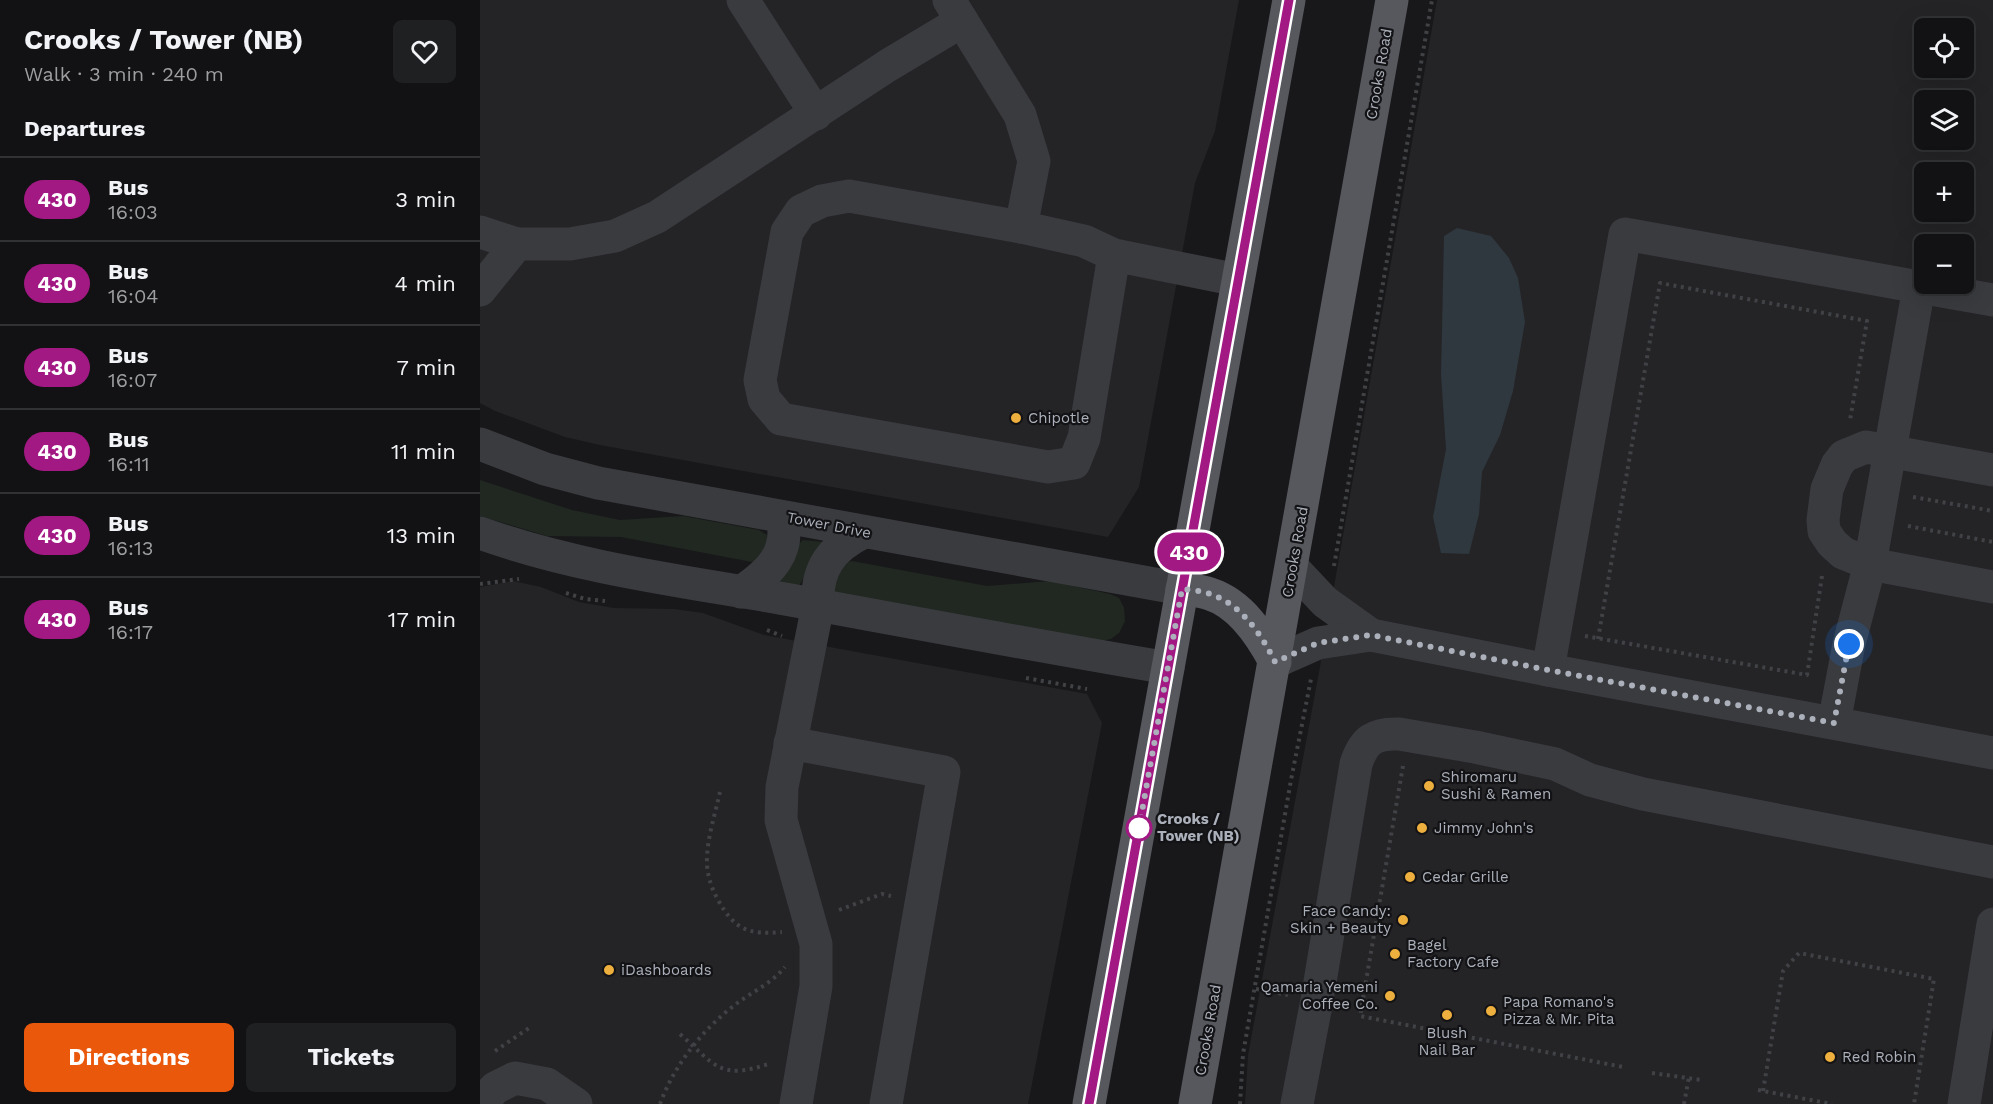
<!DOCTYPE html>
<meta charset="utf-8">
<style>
:root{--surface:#121214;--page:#1f2022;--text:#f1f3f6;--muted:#9c9ea0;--line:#313234;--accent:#ea580c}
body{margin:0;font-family:"Work Sans",sans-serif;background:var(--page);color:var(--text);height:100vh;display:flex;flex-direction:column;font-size:22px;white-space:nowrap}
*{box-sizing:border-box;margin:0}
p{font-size:20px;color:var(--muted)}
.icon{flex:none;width:33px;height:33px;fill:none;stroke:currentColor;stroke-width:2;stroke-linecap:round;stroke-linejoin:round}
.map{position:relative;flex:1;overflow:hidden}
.side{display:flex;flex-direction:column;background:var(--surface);width:480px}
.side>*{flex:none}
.badge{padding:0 12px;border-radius:20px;font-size:21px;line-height:39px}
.buttons{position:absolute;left:1434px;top:18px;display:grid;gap:12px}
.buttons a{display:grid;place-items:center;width:60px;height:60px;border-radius:9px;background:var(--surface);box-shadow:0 6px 24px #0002,0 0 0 2px var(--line);font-size:30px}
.you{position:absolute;width:30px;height:30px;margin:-15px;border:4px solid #fff;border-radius:50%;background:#1a73e8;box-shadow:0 0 0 9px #1a73e833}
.map>.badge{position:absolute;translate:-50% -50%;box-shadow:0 0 0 3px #fff}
h2{padding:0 24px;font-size:22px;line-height:54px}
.round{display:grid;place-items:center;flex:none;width:63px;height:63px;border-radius:9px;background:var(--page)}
.headline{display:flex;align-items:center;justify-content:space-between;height:102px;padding:0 24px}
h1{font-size:28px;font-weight:700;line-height:45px}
.primary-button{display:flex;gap:12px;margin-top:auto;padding:12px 24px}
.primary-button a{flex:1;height:69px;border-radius:9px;background:var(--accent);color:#fff;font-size:24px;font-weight:700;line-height:69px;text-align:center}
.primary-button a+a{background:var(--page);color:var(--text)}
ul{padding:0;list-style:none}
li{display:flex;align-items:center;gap:18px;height:84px;padding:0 24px;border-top:2px solid var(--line)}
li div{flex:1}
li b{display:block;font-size:22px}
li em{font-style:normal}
li .badge{min-width:66px;font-weight:700;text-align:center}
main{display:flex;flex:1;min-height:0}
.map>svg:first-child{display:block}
.built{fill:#242427;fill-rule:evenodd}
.green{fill:#202821}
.water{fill:#2f383e}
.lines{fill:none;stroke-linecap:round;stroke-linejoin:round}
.path{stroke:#404246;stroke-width:4;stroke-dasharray:3 4.5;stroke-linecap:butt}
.minor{stroke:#3a3b3f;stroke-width:33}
.major{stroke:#56585e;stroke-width:33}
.line-casing{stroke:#fff;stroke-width:14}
.line{stroke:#a31984;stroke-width:9}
.walk{stroke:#abb0ba;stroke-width:6;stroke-dasharray:0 10.8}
.poi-dot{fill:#edaf3e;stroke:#131316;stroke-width:2}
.stop-dot{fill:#fff;stroke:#a31984;stroke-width:3}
.labels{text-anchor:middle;stroke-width:4.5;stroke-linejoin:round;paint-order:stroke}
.street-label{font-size:15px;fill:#abb0ba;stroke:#131316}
.poi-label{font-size:15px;fill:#abb0ba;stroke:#131316;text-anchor:start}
.stop-label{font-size:15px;font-weight:bold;fill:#abb0ba;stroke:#131316;text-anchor:start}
</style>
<main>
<section class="side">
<div class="headline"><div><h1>Crooks / Tower (NB)</h1><p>Walk · 3 min · 240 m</p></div><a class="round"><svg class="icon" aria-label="heart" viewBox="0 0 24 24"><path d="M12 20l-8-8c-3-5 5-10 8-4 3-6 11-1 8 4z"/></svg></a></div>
<h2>Departures</h2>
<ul>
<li><span class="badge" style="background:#a31984;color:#fff">430</span><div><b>Bus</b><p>16:03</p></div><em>3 min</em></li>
<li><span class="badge" style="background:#a31984;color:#fff">430</span><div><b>Bus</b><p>16:04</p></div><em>4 min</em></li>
<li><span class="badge" style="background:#a31984;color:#fff">430</span><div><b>Bus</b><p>16:07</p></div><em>7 min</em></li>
<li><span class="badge" style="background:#a31984;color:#fff">430</span><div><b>Bus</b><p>16:11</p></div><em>11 min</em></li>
<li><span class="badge" style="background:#a31984;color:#fff">430</span><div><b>Bus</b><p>16:13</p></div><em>13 min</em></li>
<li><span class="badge" style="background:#a31984;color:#fff">430</span><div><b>Bus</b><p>16:17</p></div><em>17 min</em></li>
</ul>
<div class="primary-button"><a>Directions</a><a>Tickets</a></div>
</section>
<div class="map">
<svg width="1513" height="1104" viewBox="0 0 1513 1104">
<rect width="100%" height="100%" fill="#18181a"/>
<g class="built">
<polygon points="0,0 759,0 735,131 715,183 659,487 628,537 120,445 85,437 15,411 0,403"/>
<path d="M 957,0 L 1513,0 L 1513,1104 L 765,1104 L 768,1055 L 839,672 ZM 1444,28 L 1484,28 L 1484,68 L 1444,68 ZM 1444,100 L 1484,100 L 1484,140 L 1444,140 ZM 1444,172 L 1484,172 L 1484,212 L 1444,212 ZM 1444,244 L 1484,244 L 1484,284 L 1444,284 Z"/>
<polygon points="33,581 61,587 99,602 134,608 194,609 223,613 284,635 607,694 622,723 548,1104 0,1104 0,587"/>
</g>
<g class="green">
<path d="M 0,480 L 92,510 L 140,520 L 203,516 L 279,530 L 287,535 C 290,548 284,557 272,562 L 141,537 L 67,536 L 0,516 Z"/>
<polygon points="323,540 344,542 319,586 298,582 319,544"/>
<polygon points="372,561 507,586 570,581 630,594 639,598 644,608 645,621 639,633 631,639 621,641 353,593 352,580 362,564"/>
</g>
<polygon class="water" points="977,228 1011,236 1029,258 1038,278 1045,322 1033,391 1020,435 1002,472 999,514 989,554 961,553 953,517 966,449 961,375 964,236"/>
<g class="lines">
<g class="path">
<polyline points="1433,497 1513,511"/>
<polyline points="1428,526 1513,542"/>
<polyline points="854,566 952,0"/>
<polyline points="0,584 39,579"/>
<polyline points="86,593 105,599 125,601"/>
<polyline points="287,630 302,636"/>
<polyline points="1105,636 1327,675 1342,576"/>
<polyline points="1118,639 1180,283 1387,321 1370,420"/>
<polyline points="546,678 607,689"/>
<polyline points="923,766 880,1016 1143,1067"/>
<path d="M 240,792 C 235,815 226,841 227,865 C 228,878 232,889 238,900 C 255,930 268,935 302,932"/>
<polyline points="359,910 402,894 411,896"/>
<polyline points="776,989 808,995"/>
<path d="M 200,1034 C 236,1066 240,1081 291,1063"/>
<polyline points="15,1051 52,1026"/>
<polyline points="1172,1073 1222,1080"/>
<polyline points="1278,1090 1352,1104"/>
<polyline points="1283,1091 1303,971 1319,953 1454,979 1434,1104"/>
<path d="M 180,1104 C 194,1065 223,1029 256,1004 C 272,992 292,983 305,967"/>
<polyline points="760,1104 763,1054 811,780 831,679"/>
<polyline points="1204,1104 1209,1077"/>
</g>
<g class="minor">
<polyline points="263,0 336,114"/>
<polyline points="482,21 540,115 554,161 541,227"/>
<polyline points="0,232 37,244"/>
<polyline points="634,255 604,438 594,463 568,467 301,419 284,399 280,380 307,232 321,211 342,201 369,196 541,227 604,241 634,255 758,280"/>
<polyline points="1439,287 1513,300"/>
<polyline points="0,290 37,244 90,244 135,236 177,217 407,66 482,21 469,0"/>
<polyline points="0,444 65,469 118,483 702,589"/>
<polyline points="1513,470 1386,447 1364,456 1357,465 1347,489 1343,520 1344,531 1352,543 1363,553 1390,564 1513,587"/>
<path d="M 0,533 C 95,567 195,580 294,597 C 425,621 557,646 688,668"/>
<polyline points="812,567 845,602 891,635"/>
<path d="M 261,592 C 289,573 311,553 302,517"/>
<polyline points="795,662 838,643 891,635 1068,670 1513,753"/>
<polyline points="1068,670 1145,234 1439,287 1390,564 1369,644 1354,723"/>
<polyline points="310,743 464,772 406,1104"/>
<polyline points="1,1104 15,1088 35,1078 67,1084 96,1104"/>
<path d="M 316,1104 L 336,986 L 336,944 L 301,820 L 302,787 L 338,605 C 336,569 351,548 384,532"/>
<path d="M 817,1104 L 837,1000 L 876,764 C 884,740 894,733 919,734 L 995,747 L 1075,764 L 1110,780 L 1163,794 L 1513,862"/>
<polyline points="1484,1104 1513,924"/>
</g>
<g class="major">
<path d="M 702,589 C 711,590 722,591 730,594 C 761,604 781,635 795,662"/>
<polyline points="609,1104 809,0"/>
<polyline points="715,1104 912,0"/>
</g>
</g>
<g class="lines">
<g class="line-casing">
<polyline id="line" points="609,1104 809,0"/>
</g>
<use href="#line" class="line"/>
<path class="walk" d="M 659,828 L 702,589 C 711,590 722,591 730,594 C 761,604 782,635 795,662 L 838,643 L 891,635 L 1068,670 L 1354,723 L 1369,644"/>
</g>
<g class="poi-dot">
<circle cx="536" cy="418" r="6"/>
<circle cx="949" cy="786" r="6"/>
<circle cx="942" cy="828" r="6"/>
<circle cx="930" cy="877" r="6"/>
<circle cx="923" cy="920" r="6"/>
<circle cx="915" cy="954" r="6"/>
<circle cx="129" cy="970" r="6"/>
<circle cx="910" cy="996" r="6"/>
<circle cx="1011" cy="1011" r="6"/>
<circle cx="967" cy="1015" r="6"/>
<circle cx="1350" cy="1057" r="6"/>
</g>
<circle class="stop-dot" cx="659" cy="828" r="12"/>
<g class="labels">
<g class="street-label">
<text transform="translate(899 74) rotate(-80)" y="5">Crooks Road</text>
<text transform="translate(349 525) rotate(11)" y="5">Tower Drive</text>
<text transform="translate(815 552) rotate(-80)" y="5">Crooks Road</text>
<text transform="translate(728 1030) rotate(-80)" y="5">Crooks Road</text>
</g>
<g class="poi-label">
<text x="548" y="423">Chipotle</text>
<text x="961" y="782">Shiromaru<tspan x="961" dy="17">Sushi &amp; Ramen</tspan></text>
<text x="954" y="833">Jimmy John's</text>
<text x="942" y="882">Cedar Grille</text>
<text x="911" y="916" text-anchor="end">Face Candy:<tspan x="911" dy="17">Skin + Beauty</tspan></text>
<text x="927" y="950">Bagel<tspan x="927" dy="17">Factory Cafe</tspan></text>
<text x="141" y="975">iDashboards</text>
<text x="898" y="992" text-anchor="end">Qamaria Yemeni<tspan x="898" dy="17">Coffee Co.</tspan></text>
<text x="1023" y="1007">Papa Romano's<tspan x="1023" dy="17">Pizza &amp; Mr. Pita</tspan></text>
<text x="967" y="1038" text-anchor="middle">Blush<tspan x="967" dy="17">Nail Bar</tspan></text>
<text x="1362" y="1062">Red Robin</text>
</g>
<g class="stop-label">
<text x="677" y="824">Crooks /<tspan x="677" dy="17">Tower (NB)</tspan></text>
</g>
</g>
</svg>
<div class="buttons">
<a><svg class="icon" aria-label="locate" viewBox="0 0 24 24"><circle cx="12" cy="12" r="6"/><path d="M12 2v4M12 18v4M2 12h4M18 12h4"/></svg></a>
<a><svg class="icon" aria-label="layers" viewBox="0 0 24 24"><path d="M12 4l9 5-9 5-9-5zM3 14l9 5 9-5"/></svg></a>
<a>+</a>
<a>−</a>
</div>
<div class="you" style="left:1369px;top:644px"></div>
<b class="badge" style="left:709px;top:552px;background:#a31984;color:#fff">430</b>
</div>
</main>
